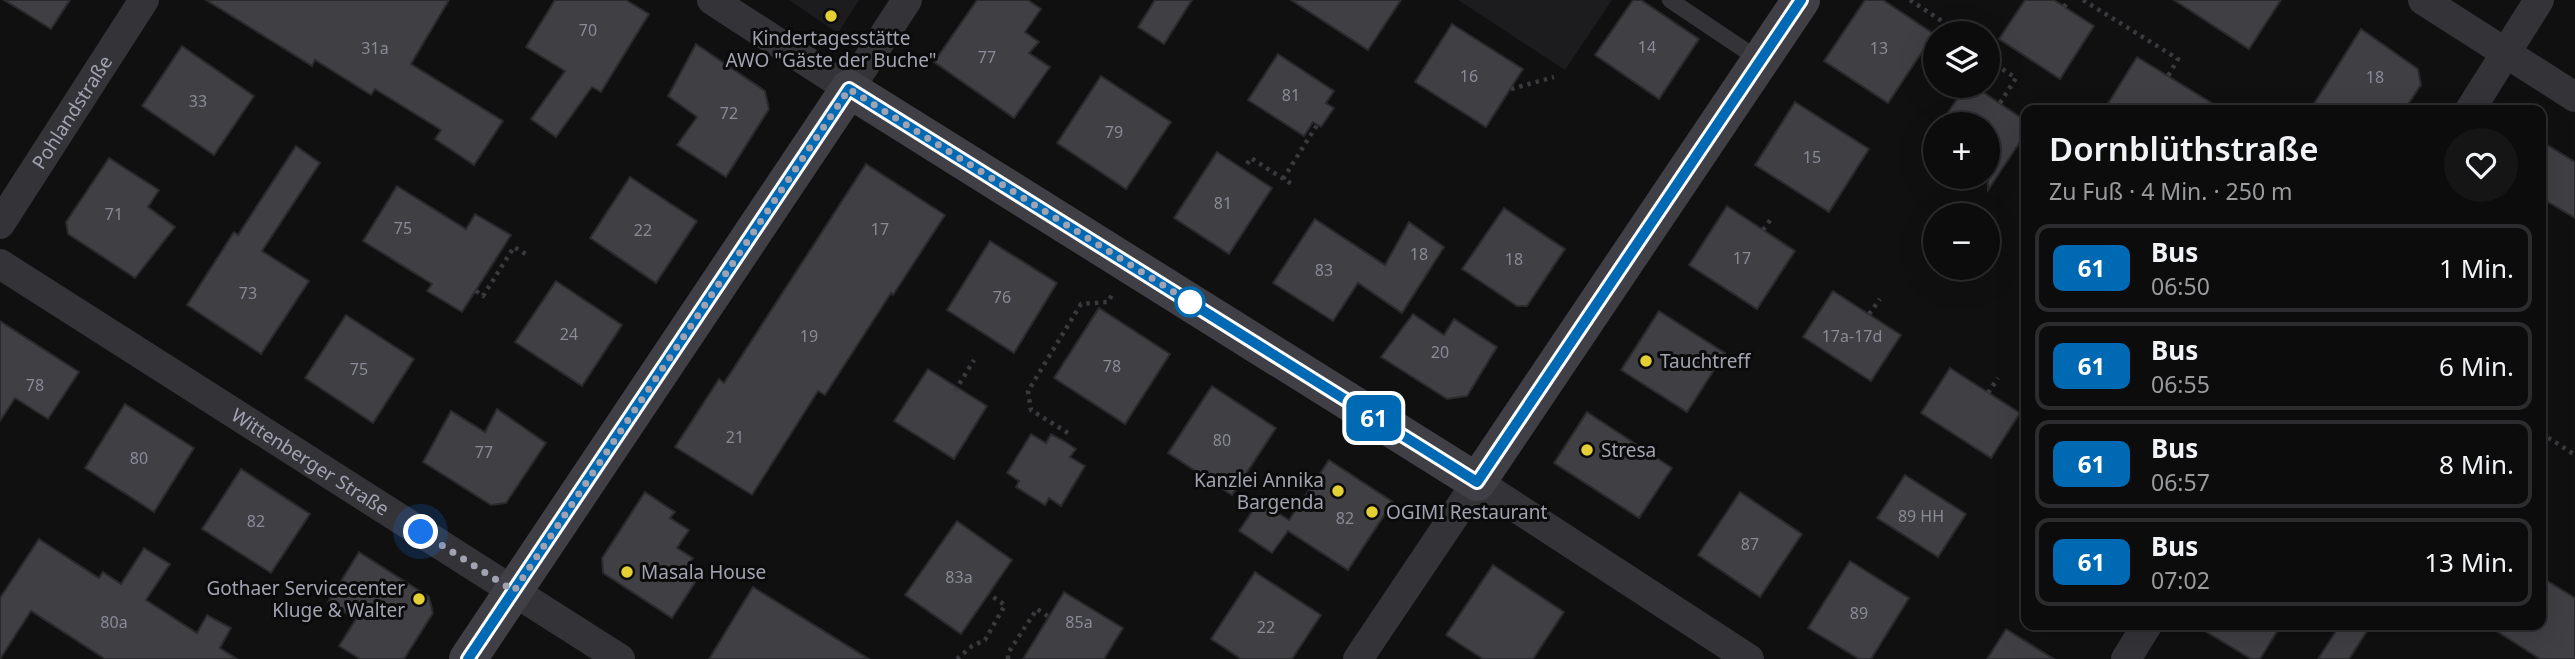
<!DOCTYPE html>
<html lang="de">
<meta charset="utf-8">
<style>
:root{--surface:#0c0c0d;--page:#151516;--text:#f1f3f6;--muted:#9a9b9d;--line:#2c2c2e}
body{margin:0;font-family:"Noto Sans",sans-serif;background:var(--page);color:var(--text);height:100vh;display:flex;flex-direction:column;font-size:26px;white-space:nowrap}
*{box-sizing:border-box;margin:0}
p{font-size:23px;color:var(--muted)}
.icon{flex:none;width:38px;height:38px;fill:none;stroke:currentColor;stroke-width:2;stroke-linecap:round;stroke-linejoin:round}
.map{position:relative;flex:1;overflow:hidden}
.drawer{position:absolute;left:2021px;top:105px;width:525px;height:525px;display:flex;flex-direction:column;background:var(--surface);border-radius:14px;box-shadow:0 7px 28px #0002,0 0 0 2px var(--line)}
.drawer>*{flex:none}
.badge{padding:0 14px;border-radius:10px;font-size:24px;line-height:46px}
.fabs{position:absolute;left:1923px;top:21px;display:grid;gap:14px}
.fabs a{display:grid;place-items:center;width:77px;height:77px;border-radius:50%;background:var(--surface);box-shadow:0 7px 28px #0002,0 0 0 2px var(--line);font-size:35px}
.you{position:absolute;width:35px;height:35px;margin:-18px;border:5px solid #fff;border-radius:50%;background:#1a73e8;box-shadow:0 0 0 10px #1a73e833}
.map>.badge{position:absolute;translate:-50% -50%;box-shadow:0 0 0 4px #fff}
.round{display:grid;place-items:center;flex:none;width:74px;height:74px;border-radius:37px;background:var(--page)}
.summary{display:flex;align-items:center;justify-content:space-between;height:119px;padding:0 28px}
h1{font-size:33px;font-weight:600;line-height:52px}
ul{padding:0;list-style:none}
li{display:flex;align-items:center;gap:21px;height:88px;margin:0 14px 10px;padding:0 14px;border:4px solid var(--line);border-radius:14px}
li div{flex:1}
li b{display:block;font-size:26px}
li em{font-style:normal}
li .badge{min-width:77px;font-weight:700;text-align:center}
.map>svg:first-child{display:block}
.built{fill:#1c1c1e}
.building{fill:#3f3f44;stroke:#2a2a2d;stroke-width:2}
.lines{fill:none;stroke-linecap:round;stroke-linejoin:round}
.path{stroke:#39393e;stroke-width:4.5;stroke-dasharray:3.5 5;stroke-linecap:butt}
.lane{stroke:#333338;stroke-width:16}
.street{stroke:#333338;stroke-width:30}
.secondary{stroke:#3f3f45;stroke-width:38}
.line-casing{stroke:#fff;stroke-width:16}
.line{stroke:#0069b4;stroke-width:10}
.walk{stroke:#a2a3b1;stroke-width:7;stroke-dasharray:0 12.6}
.poi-dot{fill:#e4d035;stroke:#0b0b0c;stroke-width:2.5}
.stop-dot{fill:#fff;stroke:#0069b4;stroke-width:3.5}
.labels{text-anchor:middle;stroke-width:6;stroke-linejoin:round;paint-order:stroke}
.number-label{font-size:16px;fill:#898a96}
.poi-label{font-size:19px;fill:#a2a3b1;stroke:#0b0b0c;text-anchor:start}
.street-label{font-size:19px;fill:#a2a3b1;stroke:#0b0b0c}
</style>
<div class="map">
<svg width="2575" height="659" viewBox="0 0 2575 659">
<rect width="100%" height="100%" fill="#101011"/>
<g class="built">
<polygon points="789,0 859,0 838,33"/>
<polygon points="1458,0 1612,0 1565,70"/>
</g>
<g class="building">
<polygon points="4,0 70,0 51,29"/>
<polygon points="206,0 449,0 411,64 503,121 474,165 435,139 441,130 375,89 371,95 315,60 312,66"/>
<polygon points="555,0 626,0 649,14 601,92 592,87 556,137 531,119 565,71 526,47"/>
<polygon points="977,0 1028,0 1041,9 1025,32 1039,42 1029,53 1050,67 1014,118 934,62"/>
<polygon points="1155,0 1192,0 1164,44 1138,27"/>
<polygon points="1291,0 1401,0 1368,50"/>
<polygon points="1633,0 1641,0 1699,39 1659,99 1595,55"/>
<polygon points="1865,0 1883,0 1934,34 1888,103 1824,61"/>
<polygon points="2025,0 2054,0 2094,26 2060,79 1999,39"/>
<polygon points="2174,0 2281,0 2249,49"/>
<polygon points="1452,24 1523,69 1486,127 1415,82"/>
<polygon points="2361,29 2418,69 2421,85 2404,110 2310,110"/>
<polygon points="696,44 765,91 769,109 726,177 677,145 697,117 668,96"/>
<polygon points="182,46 254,96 214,155 142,106"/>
<polygon points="1278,54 1334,91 1326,103 1334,108 1321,127 1313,122 1304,136 1248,100"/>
<polygon points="2137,57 2168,76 2223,110 2104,110"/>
<polygon points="1101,76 1171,122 1126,189 1057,143"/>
<polygon points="1966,86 1974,86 2026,121 2026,133 1988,190 1988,124 1940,124"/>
<polygon points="1795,102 1869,149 1829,212 1755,165"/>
<polygon points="2541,141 2575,162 2575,218 2541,198"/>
<polygon points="296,146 320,163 262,251 309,281 261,354 187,305 234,232 238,235"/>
<polygon points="1217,152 1272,188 1229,254 1174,218"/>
<polygon points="109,158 159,190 148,207 175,227 135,278 68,234 66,222"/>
<polygon points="866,164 945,215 893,295 891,293 825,395 818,391 752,495 675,447 719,379 724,383"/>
<polygon points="630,177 697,221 656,283 590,238"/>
<polygon points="397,186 466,229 475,214 511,235 462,312 427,291 432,284 363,241"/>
<polygon points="1727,206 1795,251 1757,309 1689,265"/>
<polygon points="1504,208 1565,249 1527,306 1517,306 1462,269"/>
<polygon points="1315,219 1385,265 1409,222 1444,247 1402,313 1358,283 1333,321 1273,283"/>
<polygon points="990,241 1057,283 1014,353 947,310"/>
<polygon points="556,281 622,325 582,386 515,342"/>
<polygon points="1833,291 1901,335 1871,381 1803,337"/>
<polygon points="1099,308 1170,354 1125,424 1054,378"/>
<polygon points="1659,311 1725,353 1687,412 1621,370"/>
<polygon points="1413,314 1444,335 1454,319 1497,347 1467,396 1447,399 1381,357"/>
<polygon points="346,315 414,359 373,423 305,378"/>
<polygon points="0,321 79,372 48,419 15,398 0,421"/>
<polygon points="1950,368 2020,413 1991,458 1921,413"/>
<polygon points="928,369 987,406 954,459 894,421"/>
<polygon points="1212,386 1276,428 1232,495 1168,453"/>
<polygon points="125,404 194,448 154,512 85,468"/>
<polygon points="497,409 546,443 506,503 491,505 423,462 451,411 485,432"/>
<polygon points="1587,412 1672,468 1639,518 1554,463"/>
<polygon points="1031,434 1046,443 1051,434 1064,441 1076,449 1070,457 1085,466 1061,506 1049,498 1045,505 1030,496 1016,487 1019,481 1007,473"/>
<polygon points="1329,460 1393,502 1348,570 1288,531 1272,553 1239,531 1259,501 1289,520"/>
<polygon points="241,469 310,514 271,573 202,529"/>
<polygon points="1905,475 1966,514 1938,557 1877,518"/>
<polygon points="645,492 675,512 670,518 689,530 677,548 693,558 683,573 696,581 672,618 603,573 602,558"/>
<polygon points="1740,492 1802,534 1760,597 1698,555"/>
<polygon points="957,521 1012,560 961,634 905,595"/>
<polygon points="39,539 99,578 103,572 121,584 144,548 170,564 146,600 197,633 207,615 231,628 220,648 237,659 105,659 31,611 0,659 0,598"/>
<polygon points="359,552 429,597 433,613 404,659 360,659 339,646 356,619 328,602"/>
<polygon points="1850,561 1909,598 1871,659 1859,659 1808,628"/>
<polygon points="1493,565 1564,612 1533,659 1483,659 1446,635"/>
<polygon points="1255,572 1321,615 1292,659 1241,659 1211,639"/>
<polygon points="2541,577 2575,598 2575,659 2540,659 2487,625 2541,625"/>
<polygon points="753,587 869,659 709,659"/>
<polygon points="1064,592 1123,628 1104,659 1023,659"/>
<polygon points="2195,625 2281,625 2260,659 2251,659"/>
<polygon points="2340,625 2371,625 2349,659 2318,659"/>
<polygon points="2006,629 2054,659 1987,659"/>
</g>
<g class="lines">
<g class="path">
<polyline points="1910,0 1954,29 1957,33"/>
<polyline points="2083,0 2178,59 2168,76"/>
<polyline points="2064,7 2069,0"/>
<polyline points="1988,60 2016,78 2000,103"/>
<polyline points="1511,89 1554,77"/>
<polyline points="1247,164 1251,158 1293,185"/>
<polyline points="1283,179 1317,125"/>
<polyline points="1763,230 1771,219"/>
<polyline points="476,291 483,296 514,247 529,256"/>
<polyline points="1869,314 1880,299"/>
<polyline points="955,391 974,360"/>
<polyline points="1988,393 1998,378"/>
<polyline points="1068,433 1031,410 1028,391 1081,304 1108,302 1113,293"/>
<polyline points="2541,433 2575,455"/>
<polyline points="957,659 972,646 985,640 1005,605 989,594"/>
<polyline points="1008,659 1008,653 1037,609 1049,617"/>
</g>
<polyline class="lane" points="1670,0 1761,61"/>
<g class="street">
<polyline points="712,0 849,89 907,0"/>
<polyline points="2423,0 2575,97"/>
<polyline points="2470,110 2539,0"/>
<path id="s1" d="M 0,224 L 144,0"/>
<path id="s2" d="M 0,264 L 620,659"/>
<polyline points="1358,659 1477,482 1749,659"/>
<polyline points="2126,659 2147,625"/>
</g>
<polyline class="secondary" points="468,659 849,89 1477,482 1801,0"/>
</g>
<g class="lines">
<g class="line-casing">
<polyline id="line" points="468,659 849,89 1477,482 1801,0"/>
</g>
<use href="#line" class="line"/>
<polyline class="walk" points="421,532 514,591 849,89 1190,302"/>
</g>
<g class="poi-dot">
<circle cx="831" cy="16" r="7"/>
<circle cx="1646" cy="361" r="7"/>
<circle cx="1587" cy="450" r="7"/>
<circle cx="1338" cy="491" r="7"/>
<circle cx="1372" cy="512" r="7"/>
<circle cx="627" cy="572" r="7"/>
<circle cx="419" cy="599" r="7"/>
</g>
<circle class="stop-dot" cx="1190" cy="302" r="14"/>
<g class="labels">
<g class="number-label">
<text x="588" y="36">70</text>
<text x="1647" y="53">14</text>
<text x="375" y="54">31a</text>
<text x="1879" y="54">13</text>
<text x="987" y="63">77</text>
<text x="1469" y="82">16</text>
<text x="2375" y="83">18</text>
<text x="1291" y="101">81</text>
<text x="198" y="107">33</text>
<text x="729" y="119">72</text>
<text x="1114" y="138">79</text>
<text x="1812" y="163">15</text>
<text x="1223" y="209">81</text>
<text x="114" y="220">71</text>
<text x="403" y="234">75</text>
<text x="880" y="235">17</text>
<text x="643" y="236">22</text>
<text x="1419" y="260">18</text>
<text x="1742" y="264">17</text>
<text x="1514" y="265">18</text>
<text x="1324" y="276">83</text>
<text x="248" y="299">73</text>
<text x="1002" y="303">76</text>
<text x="569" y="340">24</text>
<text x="809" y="342">19</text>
<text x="1852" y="342">17a-17d</text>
<text x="1440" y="358">20</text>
<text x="1112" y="372">78</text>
<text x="359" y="375">75</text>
<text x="35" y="391">78</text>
<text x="735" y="443">21</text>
<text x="1222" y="446">80</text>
<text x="484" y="458">77</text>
<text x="139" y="464">80</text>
<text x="1921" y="522">89 HH</text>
<text x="1345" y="524">82</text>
<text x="256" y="527">82</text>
<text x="1750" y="550">87</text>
<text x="959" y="583">83a</text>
<text x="1859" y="619">89</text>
<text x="114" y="628">80a</text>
<text x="1079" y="628">85a</text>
<text x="1266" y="633">22</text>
</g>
<g class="poi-label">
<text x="831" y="45" text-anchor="middle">Kindertagesstätte<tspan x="831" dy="22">AWO "Gäste der Buche"</tspan></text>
<text x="1660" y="368">Tauchtreff</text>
<text x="1601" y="457">Stresa</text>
<text x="1324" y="487" text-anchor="end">Kanzlei Annika<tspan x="1324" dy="22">Bargenda</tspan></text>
<text x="1386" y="519">OGIMI Restaurant</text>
<text x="641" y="579">Masala House</text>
<text x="405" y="595" text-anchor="end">Gothaer Servicecenter<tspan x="405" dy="22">Kluge &amp; Walter</tspan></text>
</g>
<g class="street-label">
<text dy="7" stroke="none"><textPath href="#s1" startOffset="133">Pohlandstraße</textPath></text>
<text dy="7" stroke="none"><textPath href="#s2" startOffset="368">Wittenberger Straße</textPath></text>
</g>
</g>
</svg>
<div class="fabs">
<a><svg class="icon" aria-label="layers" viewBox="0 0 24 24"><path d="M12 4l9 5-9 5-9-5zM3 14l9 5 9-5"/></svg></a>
<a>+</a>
<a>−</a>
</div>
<div class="you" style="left:421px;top:532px"></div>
<b class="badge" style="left:1374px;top:418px;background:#0069b4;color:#fff">61</b>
<section class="drawer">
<div class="summary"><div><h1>Dornblüthstraße</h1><p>Zu Fuß · 4 Min. · 250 m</p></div><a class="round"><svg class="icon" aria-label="heart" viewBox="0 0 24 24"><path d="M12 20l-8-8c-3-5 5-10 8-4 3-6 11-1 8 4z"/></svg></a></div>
<ul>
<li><span class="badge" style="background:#0069b4;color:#fff">61</span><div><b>Bus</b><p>06:50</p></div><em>1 Min.</em></li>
<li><span class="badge" style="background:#0069b4;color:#fff">61</span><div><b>Bus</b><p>06:55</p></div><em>6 Min.</em></li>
<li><span class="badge" style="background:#0069b4;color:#fff">61</span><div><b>Bus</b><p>06:57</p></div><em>8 Min.</em></li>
<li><span class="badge" style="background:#0069b4;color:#fff">61</span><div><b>Bus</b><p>07:02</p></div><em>13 Min.</em></li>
</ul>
</section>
</div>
